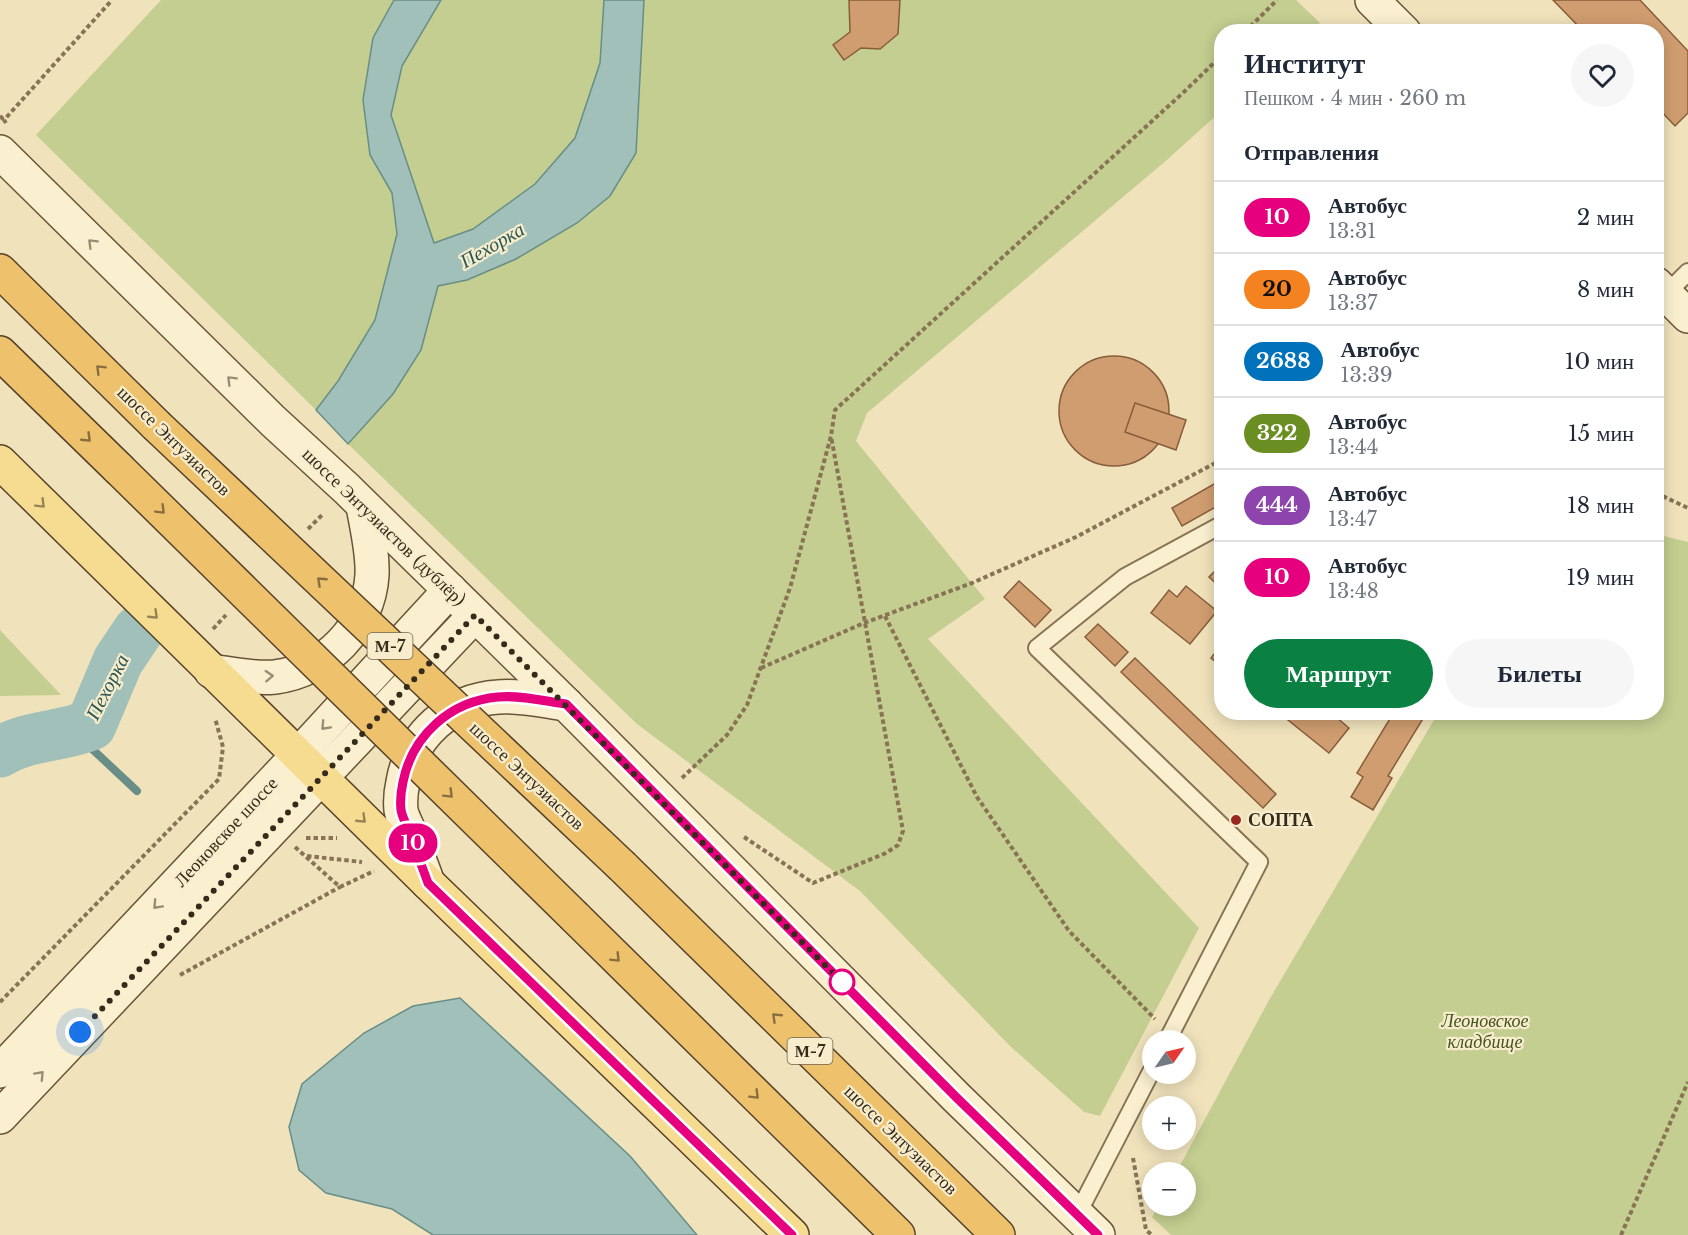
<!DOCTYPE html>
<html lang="ru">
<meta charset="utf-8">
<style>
:root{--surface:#fff;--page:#f6f6f7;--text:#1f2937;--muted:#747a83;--line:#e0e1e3;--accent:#0b8043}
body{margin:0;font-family:"Libre Baskerville",serif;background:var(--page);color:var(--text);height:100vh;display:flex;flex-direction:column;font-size:22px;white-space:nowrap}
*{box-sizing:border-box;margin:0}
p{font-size:20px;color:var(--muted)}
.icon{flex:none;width:33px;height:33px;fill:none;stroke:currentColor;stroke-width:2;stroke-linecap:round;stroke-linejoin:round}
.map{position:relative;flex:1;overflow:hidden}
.drawer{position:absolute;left:1214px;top:24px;width:450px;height:696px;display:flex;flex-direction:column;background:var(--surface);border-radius:24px;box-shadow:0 3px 15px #0003}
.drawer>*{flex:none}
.badge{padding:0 12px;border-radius:20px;font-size:21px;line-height:39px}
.needle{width:39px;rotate:56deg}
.tools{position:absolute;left:1142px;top:1030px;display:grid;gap:12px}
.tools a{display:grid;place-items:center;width:54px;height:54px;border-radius:50%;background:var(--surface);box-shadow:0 3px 15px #0003;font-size:30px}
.you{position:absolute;width:30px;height:30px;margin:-15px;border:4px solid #fff;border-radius:50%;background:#1a73e8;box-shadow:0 0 0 9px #1a73e833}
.map>.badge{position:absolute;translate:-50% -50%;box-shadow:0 0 0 3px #fff}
h2{padding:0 30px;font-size:22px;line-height:54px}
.round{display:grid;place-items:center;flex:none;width:63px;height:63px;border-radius:32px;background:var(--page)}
.head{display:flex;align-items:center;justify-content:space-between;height:102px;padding:0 30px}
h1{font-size:28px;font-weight:600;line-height:45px}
.button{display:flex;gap:12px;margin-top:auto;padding:12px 30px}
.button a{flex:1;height:69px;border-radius:36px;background:var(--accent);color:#fff;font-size:24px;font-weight:600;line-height:69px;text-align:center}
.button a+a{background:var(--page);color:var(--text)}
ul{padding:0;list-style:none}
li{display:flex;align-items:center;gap:18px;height:72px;padding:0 30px;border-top:2px solid var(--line)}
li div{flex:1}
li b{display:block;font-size:22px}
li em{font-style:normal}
li .badge{min-width:66px;font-weight:700;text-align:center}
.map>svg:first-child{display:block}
.green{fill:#c3ce90}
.water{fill:#a0c0b9;stroke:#688e87;stroke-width:1.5}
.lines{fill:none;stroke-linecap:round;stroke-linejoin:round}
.stream{stroke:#688e87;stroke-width:8}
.river{stroke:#a0c0b9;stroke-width:51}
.building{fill:#d09d70;stroke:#885d3a;stroke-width:1.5}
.service-casing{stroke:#887355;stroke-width:20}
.secondary-casing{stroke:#695438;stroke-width:36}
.primary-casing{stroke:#55402a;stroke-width:36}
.trunk-casing{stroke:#55402a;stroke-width:36}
.path{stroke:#887355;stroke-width:4;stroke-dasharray:4.5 3;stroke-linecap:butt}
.service{stroke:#faf0d0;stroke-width:16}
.secondary{stroke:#faf0d0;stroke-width:33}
.primary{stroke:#f6dc91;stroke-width:33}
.trunk{stroke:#eec26c;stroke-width:33}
.trunk-bridge-casing{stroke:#55402a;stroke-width:36;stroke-linecap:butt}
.trunk-bridge{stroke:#eec26c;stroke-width:33}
.oneway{stroke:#988d76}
.oneway2{stroke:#896e3f}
.oneway3{stroke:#968356}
.line-casing{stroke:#fff;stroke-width:14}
.line{stroke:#e6007e;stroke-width:9}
.walk{stroke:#362a1b;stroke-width:6;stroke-dasharray:0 10.8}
.poi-dot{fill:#9a2822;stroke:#f7edcc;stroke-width:2}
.stop-dot{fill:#fff;stroke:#e6007e;stroke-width:3}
.labels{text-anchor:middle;stroke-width:4.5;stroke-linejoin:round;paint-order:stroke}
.shield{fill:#f7edcc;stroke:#706450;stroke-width:1.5}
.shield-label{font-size:16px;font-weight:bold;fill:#362a1b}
.street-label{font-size:18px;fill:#362a1b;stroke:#f7edcc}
.poi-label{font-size:18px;font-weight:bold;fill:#362a1b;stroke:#f7edcc;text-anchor:start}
.park-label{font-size:18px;font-style:italic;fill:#445420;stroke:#f7edcc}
.water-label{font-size:20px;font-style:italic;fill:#295757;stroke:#f7edcc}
</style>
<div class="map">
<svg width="1688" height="1235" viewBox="0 0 1688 1235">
<rect width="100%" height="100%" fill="#f0e3bc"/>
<g class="green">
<polygon points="161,0 394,0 373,38 370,155 392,193 397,234 375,320 338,381 316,410 36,135"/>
<polygon points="441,0 604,0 600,63 575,138 535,184 473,229 434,243 391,115 402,66"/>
<polygon points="644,0 1296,0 1320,23 1310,31 1221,32 1221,111 1168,159 867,413 856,441 985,599 928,639 1199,928 1100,1116 1084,1112 1010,1046 860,891 637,724 348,444 393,394 421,350 438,286 467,280 636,153"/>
<polygon points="1656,534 1688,542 1688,1235 1171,1235 1152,1217 1159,1206 1185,1206 1185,1173 1176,1173 1268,1002 1438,713 1656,712"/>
<polygon points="0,630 61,695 0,696"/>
</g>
<g class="water">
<polygon points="394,0 441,0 402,66 391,115 434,243 473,229 535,184 575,138 600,63 604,0 644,0 636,153 610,196 577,223 516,259 467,280 438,286 421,350 393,394 348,444 316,410 338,381 375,320 397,234 392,193 370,155 363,100 373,38"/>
<polygon points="460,998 630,1156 697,1235 433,1235 392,1209 326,1193 299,1170 289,1127 302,1084 364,1033 413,1006"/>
</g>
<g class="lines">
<polyline class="stream" points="74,732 137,791"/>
<path class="river" d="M 0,752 C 27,735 61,737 91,725 L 118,661 L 138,631"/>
</g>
<g class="building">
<polygon points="849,0 900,0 898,34 880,49 861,48 844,60 833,45 850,32"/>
<polygon points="1553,0 1640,0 1688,51 1688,113 1675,126 1656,106 1656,32 1584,32"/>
<circle cx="1114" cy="411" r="55"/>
<polygon points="1135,403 1186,420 1176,450 1125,432"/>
<polygon points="1221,480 1221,504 1182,526 1172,508"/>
<polygon points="1221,565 1221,588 1209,577"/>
<polygon points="1019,581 1051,610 1035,627 1004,597"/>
<polygon points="1186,586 1217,611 1190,644 1151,613 1169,590 1177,597"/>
<polygon points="1098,624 1128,652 1115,666 1085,637"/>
<polygon points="1221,645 1221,666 1211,658"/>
<polygon points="1135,658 1276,794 1263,808 1121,672"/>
<polygon points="1278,712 1330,712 1349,728 1329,753"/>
<polygon points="1394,712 1427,712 1388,776 1392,778 1373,810 1351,797 1363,777 1357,773"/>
</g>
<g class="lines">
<g class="service-casing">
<g id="service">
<polyline points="1666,294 1688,272"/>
<polyline points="1167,1041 1259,862 1037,648 1125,577 1221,525"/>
<polyline points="1077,1215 1152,1070"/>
</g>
</g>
<g class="secondary-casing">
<g id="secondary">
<polyline points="1372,0 1404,32"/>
<polyline points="0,152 273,421 347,489 566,704 956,1097 1098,1235"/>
<polyline points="1656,284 1688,316"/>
<path d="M 211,671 C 232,674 254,679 275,677 C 326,671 369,627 372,575 C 373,552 367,529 363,506"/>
<path d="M 428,883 C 422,866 415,849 409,831 C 407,825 402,817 401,810 C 400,801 401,791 403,782 C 411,736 450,700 498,697 C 520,695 544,701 566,704"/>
<polyline points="0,1071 298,755 450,590"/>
<polyline points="0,1117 475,615"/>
</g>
</g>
<g class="primary-casing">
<polyline id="primary" points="0,462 428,883 792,1235"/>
</g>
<g class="trunk-casing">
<g id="trunk">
<polyline points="0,271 156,425"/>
<polyline points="0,353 119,469"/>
<polyline points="623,867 998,1235"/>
<polyline points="575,917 898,1235"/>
</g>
</g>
<g class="path">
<polyline points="1245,32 1277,0"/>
<polyline points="0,116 4,120"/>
<polyline points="6,123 4,120 112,0"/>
<polyline points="1656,493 1688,508"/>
<polyline points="308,529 322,515"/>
<polyline points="885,616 977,797 1069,931 1155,1019"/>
<polyline points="213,629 226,615"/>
<polyline points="761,668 864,623 972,583 1076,537 1221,460"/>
<polyline points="682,778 727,735 747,705 790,588 831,436 835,410 1185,91 1221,56"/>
<polyline points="744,837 813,883 886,853 898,845 903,831 831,436"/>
<polyline points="306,838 337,838"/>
<polyline points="295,847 340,887 374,871"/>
<polyline points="307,856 362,862"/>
<polyline points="180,975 340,887"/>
<polyline points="0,1002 219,779 223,747 215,718"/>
<polyline points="1133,1158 1146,1230 1152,1235"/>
<polyline points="1621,1235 1688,1082"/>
</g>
<use href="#service" class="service"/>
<use href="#secondary" class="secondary"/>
<use href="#primary" class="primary"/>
<use href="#trunk" class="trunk"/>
<g class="trunk-bridge-casing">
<g id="trunk-bridge">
<polyline points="156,425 623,867"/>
<polyline points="119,469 575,917"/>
</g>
</g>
<use href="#trunk-bridge" class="trunk-bridge"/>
</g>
<defs><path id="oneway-chevron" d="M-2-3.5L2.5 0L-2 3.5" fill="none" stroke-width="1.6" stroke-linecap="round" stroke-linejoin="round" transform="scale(1.5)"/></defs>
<g class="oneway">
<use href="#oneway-chevron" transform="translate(92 243) rotate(-135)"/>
<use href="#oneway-chevron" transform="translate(231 380) rotate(-135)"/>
<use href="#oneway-chevron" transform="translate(269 676) rotate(-3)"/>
<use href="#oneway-chevron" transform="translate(325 726) rotate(133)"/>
<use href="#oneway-chevron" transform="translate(157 905) rotate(133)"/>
<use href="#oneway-chevron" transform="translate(40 1075) rotate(-47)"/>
</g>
<g class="oneway2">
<use href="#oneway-chevron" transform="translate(100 369) rotate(-135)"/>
<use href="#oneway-chevron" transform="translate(87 438) rotate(44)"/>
<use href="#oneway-chevron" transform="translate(161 510) rotate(45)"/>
<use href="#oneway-chevron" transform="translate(321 581) rotate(-137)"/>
<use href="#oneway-chevron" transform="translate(449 794) rotate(45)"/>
<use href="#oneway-chevron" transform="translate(616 958) rotate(45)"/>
<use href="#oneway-chevron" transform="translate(776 1017) rotate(-136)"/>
<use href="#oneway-chevron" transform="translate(755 1095) rotate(45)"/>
</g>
<g class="oneway3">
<use href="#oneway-chevron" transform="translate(41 504) rotate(45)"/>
<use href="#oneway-chevron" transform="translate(154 615) rotate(44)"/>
<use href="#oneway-chevron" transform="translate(362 819) rotate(44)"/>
</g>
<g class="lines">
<g class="line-casing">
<path id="line" d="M 792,1235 L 428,883 C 422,866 415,849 409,832 C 407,825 402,817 401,810 C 400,801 401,791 403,782 C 412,736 450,701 498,697 C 520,695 544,701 566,704 L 956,1097 L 1098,1235"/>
</g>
<use href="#line" class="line"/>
<polyline class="walk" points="80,1032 475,615 844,984 842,982"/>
</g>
<circle class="poi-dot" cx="1236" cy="820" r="6"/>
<circle class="stop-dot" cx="842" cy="982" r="12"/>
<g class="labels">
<g class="shield">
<rect x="367.5" y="633" width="45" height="26" rx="4.5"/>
<rect x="787.5" y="1038" width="45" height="26" rx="4.5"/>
</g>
<g class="shield-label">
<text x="390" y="652">М-7</text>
<text x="810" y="1057">М-7</text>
</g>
<g class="street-label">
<text transform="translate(174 441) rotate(44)" y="6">шоссе Энтузиастов</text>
<text transform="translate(384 527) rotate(44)" y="6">шоссе Энтузиастов (дублёр)</text>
<text transform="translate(527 776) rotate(43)" y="6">шоссе Энтузиастов</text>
<text transform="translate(226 832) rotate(-47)" y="6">Леоновское шоссе</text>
<text transform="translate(901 1140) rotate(44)" y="6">шоссе Энтузиастов</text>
</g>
<g class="poi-label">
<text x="1248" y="826">СОПТА</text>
</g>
<g class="park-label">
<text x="1485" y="1027">Леоновское<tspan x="1485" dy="21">кладбище</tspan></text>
</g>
<g class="water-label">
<text transform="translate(492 245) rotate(-30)" y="7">Пехорка</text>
<text transform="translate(107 687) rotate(-63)" y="7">Пехорка</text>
</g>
</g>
</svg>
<div class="tools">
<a><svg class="needle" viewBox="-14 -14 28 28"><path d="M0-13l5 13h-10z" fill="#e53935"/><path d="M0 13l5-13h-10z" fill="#747a83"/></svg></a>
<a>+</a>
<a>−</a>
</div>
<div class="you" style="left:80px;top:1032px"></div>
<b class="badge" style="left:413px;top:843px;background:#e6007e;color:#fff">10</b>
<section class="drawer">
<div class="head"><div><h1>Институт</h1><p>Пешком · 4 мин · 260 m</p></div><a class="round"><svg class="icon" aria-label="heart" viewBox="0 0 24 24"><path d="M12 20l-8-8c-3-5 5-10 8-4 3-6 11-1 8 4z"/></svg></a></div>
<h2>Отправления</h2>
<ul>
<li><span class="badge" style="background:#e6007e;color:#fff">10</span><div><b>Автобус</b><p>13:31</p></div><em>2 мин</em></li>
<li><span class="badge" style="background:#f58220;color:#111">20</span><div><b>Автобус</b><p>13:37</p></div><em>8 мин</em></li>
<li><span class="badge" style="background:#0072bc;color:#fff">2688</span><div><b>Автобус</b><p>13:39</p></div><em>10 мин</em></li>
<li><span class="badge" style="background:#6b8e23;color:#fff">322</span><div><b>Автобус</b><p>13:44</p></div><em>15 мин</em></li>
<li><span class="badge" style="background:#8e44ad;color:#fff">444</span><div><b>Автобус</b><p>13:47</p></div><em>18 мин</em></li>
<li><span class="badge" style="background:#e6007e;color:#fff">10</span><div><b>Автобус</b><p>13:48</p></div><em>19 мин</em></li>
</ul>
<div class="button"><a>Маршрут</a><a>Билеты</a></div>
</section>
</div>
